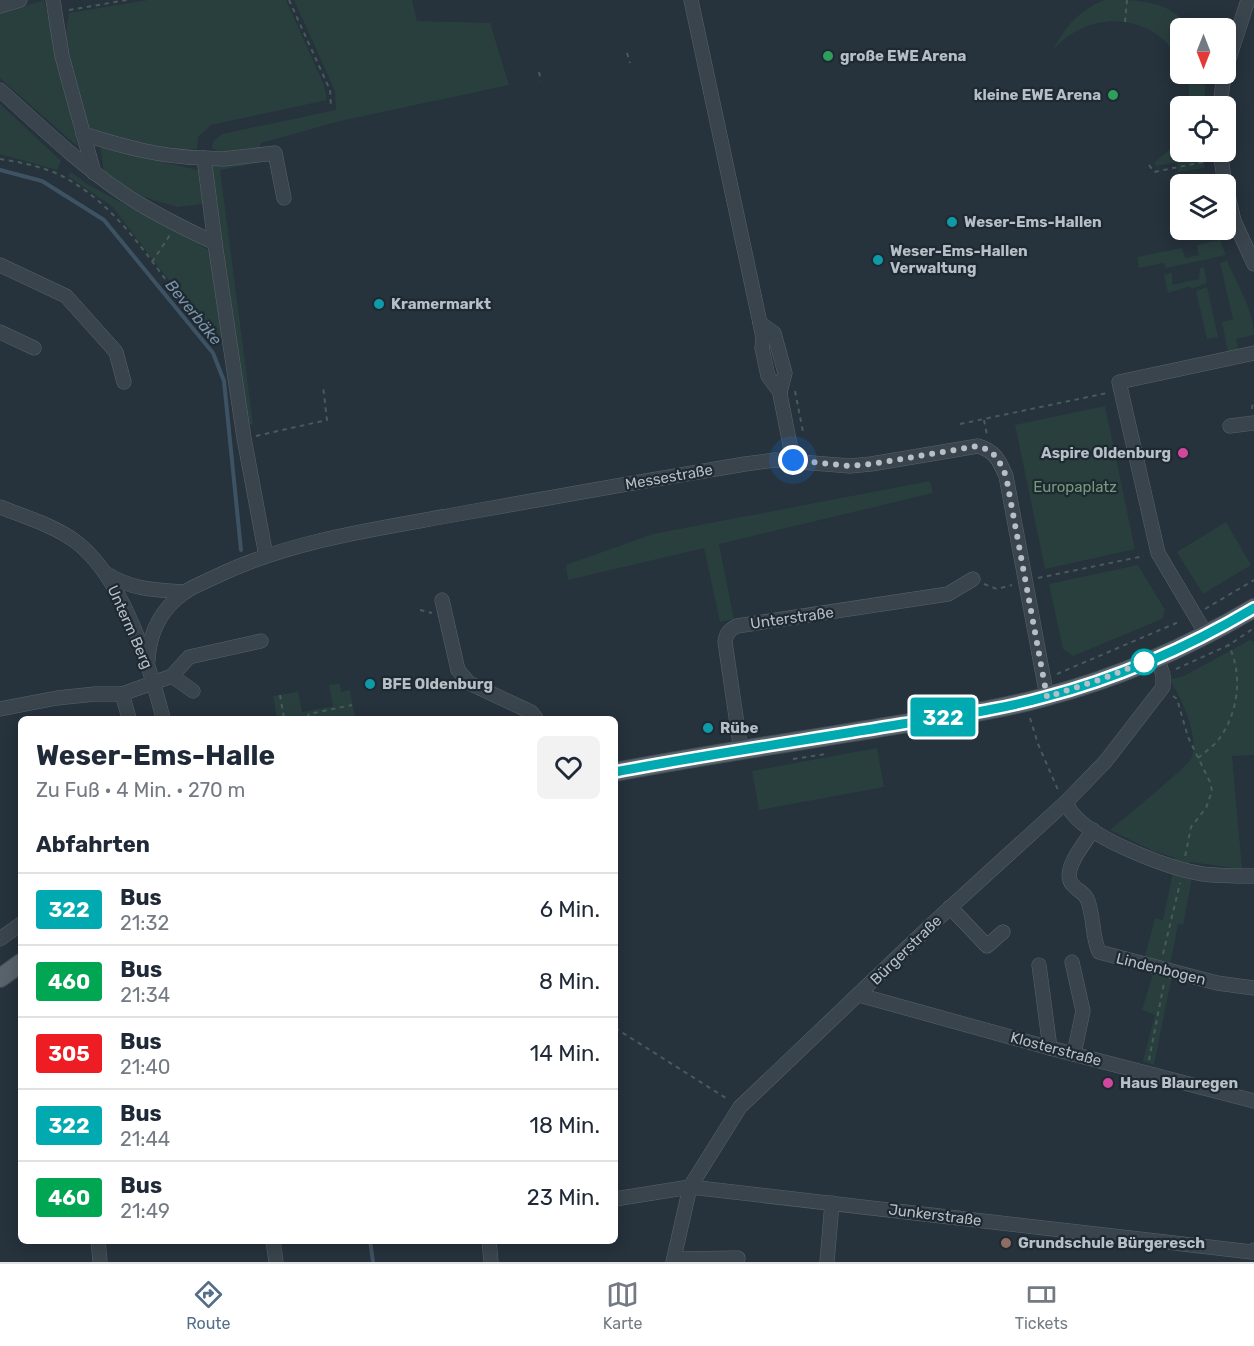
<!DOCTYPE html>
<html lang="de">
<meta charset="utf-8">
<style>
:root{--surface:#fff;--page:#f2f2f3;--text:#1f2937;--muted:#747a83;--line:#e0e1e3;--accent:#546e8a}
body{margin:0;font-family:Rubik,sans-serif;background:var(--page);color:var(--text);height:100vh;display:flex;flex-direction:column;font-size:22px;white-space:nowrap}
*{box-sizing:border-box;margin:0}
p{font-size:20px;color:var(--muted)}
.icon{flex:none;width:33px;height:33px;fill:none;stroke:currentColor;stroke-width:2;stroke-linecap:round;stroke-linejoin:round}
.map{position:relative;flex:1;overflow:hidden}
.sheet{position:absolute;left:18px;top:716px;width:600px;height:528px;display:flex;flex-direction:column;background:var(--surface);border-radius:9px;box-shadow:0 3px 15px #0003}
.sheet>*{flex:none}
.badge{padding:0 12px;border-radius:4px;font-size:21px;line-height:39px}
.needle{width:39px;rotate:180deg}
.fabs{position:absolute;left:1170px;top:18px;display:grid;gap:12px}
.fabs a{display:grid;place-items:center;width:66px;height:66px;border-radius:9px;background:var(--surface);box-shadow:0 3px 15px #0003;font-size:30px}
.you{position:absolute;width:30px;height:30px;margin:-15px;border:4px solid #fff;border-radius:50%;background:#1a73e8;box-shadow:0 0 0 9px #1a73e833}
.map>.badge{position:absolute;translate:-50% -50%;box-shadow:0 0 0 3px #fff}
h2{padding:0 18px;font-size:22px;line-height:54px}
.round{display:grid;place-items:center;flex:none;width:63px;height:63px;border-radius:9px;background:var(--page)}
.head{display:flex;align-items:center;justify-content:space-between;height:102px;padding:0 18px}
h1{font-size:28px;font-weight:700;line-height:45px}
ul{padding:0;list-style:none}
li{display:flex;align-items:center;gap:18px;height:72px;padding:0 18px;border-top:2px solid var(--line)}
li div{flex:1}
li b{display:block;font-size:22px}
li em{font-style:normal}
li .badge{min-width:66px;font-weight:700;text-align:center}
.tabs{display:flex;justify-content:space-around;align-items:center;height:84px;border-top:2px solid var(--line);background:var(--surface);font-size:16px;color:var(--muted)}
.tabs a{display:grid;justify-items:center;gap:3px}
.tabs .current{color:var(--accent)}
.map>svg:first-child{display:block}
.green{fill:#293f3e}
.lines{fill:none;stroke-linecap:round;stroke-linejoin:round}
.stream{stroke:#3d5363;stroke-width:4}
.minor-casing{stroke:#58626a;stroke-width:15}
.major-casing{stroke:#434d55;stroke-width:20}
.path{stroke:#485b5b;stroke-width:2;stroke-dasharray:4.5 4.5;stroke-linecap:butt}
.minor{stroke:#3a444c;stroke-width:14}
.major{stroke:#58636c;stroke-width:18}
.line-casing{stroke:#fff;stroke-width:14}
.line{stroke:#00aab0;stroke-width:9}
.walk{stroke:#b6bfc7;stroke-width:6;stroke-dasharray:0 10.8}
.leisure-dot{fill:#2e9e5b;stroke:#1f2931;stroke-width:2}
.culture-dot{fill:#0f9aa8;stroke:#1f2931;stroke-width:2}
.hotel-dot{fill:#d1479c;stroke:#1f2931;stroke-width:2}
.stop-dot{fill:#fff;stroke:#00aab0;stroke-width:3}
.education-dot{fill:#8d6e63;stroke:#1f2931;stroke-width:2}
.labels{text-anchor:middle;stroke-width:4.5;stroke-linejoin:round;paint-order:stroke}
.poi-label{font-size:15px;font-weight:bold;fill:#b6bfc7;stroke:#1f2931;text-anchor:start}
.street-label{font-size:15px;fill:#b6bfc7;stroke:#1f2931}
.park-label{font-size:15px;fill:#769b7a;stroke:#1f2931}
.water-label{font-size:16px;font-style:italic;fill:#7994a8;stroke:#1f2931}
</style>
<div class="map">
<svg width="1254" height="1262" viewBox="0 0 1254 1262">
<rect width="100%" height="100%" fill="#26323c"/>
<g class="green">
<polygon points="44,0 78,147 0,78 0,14"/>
<path d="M 148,0 L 286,0 L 324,85 L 327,100 L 211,125 L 198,137 L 197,149 C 154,152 130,143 90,131 L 64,47 L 69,13 Z"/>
<polygon points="294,0 412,0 417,21 490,23 509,85 340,121 261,143 257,151 224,154 212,148 213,141 222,134 336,110 335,91"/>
<path d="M 1105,0 C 1142,0 1167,0 1191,28 L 1180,28 L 1180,62 C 1154,11 1089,9 1053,50 C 1066,26 1079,10 1105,0 Z"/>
<polygon points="1186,74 1206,74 1204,106 1189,106 1189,89"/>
<polygon points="0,104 61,161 57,170 0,154"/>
<polygon points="1180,134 1180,152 1203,152 1205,168 1178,172 1177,162 1156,166 1154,163 1170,149"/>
<polygon points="100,144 136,156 198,170 203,204 177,207 144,197 104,173"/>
<polygon points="258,161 258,163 220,170 253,424 246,424 211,169 214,165"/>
<polygon points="71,172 87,184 209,250 226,344 214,335 160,269 112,206 68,176"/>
<polygon points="1220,240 1226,255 1166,268 1164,263 1139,268 1137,257 1182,248 1185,258 1199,255 1197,245"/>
<path d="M 1227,261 C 1237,284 1254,311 1254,335 L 1236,339 L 1238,350 L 1228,352 L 1222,322 L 1233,319 L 1220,263 Z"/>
<polygon points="1204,267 1207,283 1191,289 1190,286 1168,293 1164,275 1172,273 1172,285 1199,279 1200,268"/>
<polygon points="1207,287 1218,337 1207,339 1196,291"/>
<polygon points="1105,406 1135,549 1045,569 1015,425"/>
<polygon points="930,481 933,493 719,544 734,619 720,622 704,548 568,580 566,565 653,534"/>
<polygon points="1226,522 1251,565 1203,594 1177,552"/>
<polygon points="1138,565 1165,610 1162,619 1073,656 1063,649 1049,584"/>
<path d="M 1250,640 L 1254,642 L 1254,755 L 1232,756 L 1242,869 L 1190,862 L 1188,867 L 1175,863 L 1175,858 L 1153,851 L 1110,830 C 1122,820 1190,765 1192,757 C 1199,735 1181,697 1169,679 L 1182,677 Z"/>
<polygon points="340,683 341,692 350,690 355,718 277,718 273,696 298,692 302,712 333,706 329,685"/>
<polygon points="877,748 884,787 759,810 752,771"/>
<polygon points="1173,872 1192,878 1183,925 1178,924 1170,966 1144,960 1155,918 1163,920"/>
<polygon points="1153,974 1172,976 1154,1065 1143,1061 1155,1015 1142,1010"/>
</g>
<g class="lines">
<g class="stream">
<polyline points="0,170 42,181 104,220 213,353 224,381 241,550"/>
<polyline points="370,1240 373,1262"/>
</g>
<g class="minor-casing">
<g id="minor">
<polyline points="53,0 62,56 94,173"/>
<polyline points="691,0 760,323 763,338 762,348 768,376 780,392"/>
<polyline points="0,6 20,0"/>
<polyline points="1226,68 1248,0"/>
<path d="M 0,90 C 39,125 77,162 121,192 C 150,212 183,228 215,243 L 244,438 L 266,556"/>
<polyline points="1220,106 1224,74"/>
<path d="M 83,134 C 125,147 160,157 204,158 L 215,243"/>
<polyline points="1220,152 1225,184"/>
<polyline points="204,158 223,159 275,153 284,198"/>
<polyline points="1226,187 1234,221 1254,264"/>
<polyline points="0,265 66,296 116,352 124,382"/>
<polyline points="760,323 774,333 785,373 780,392"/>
<polyline points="0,332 34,348"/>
<polyline points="778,384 793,460"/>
<polyline points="1230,426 1254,423"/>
<path d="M 0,507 C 25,517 53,525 75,541 C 122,576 149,663 163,718"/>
<path d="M 107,574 C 132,590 157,590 185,592"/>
<polyline points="442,600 458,670 469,683 531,712 536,718"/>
<polyline points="1206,634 1158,553 1119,382 1254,353"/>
<path d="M 148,661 C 149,633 161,609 185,592 C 194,586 207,581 217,576 C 292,540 377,529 458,514 C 554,497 649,480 745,464 L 775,460 L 850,466 L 871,464 L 978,446 C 995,451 999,460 1006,476 L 1047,697"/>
<polyline points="172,676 189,657 261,641"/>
<polyline points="122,694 129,718"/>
<polyline points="0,709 57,698 95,694 122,694 172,676 193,691"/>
<path d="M 741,751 L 725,642 C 726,634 729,630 737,626 L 948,594 L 973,579"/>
<path d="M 1066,802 C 1068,806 1070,811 1073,814 C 1094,840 1170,869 1203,874 C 1220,876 1237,876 1254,876"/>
<path d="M 1093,830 C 1085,843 1061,870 1072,884 C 1077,891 1085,892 1088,901 C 1094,918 1092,936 1099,952 L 1217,983 L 1254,988"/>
<polyline points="950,907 987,946 1003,932"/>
<polyline points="0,939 21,924"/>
<polyline points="1072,962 1083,1011 1074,1054"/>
<polyline points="1039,965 1050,1048"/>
<polyline points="859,995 1050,1048 1254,1101"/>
<polyline points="615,1199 690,1187 1252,1252 1254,1250"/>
<polyline points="98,1240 100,1262"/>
<polyline points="273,1240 276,1262"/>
<polyline points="489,1240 491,1262"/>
<polyline points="674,1259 738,1258"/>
<polyline points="673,1262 690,1187 740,1107 931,925 1066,802 1105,762 1163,687 1163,675 1157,657"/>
<polyline points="827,1262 832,1203"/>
</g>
</g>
<g class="major-casing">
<g id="major">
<path d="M 615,772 C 710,754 807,740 902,724 C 950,716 999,710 1045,697 C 1118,678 1190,646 1254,608"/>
<polyline points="0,978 21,963"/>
</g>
</g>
<g class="path">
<polyline points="289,0 330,90 331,107"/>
<polyline points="69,10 127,0"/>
<polyline points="1125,22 1127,0"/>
<polyline points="627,53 630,63"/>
<polyline points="1176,54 1180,50"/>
<polyline points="539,72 541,81"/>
<polyline points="1175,142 1180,146"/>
<polyline points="1189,152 1208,161"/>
<path d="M 0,159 C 20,162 44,167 62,176 C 131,212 163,287 215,341"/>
<polyline points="1149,165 1154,172 1208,161"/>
<polyline points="152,262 170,235"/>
<polyline points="795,391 803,432"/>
<polyline points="1252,409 1253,400"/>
<polyline points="984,420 987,435"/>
<polyline points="960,424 1107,393"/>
<polyline points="256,436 327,420 323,386"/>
<polyline points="1038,578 1144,556"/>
<polyline points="984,584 997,589 1012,585"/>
<polyline points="1205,609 1254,580"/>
<polyline points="420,610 432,613"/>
<polyline points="1176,669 1229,645 1254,628"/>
<polyline points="1057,674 1181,621"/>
<polyline points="280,695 284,718"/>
<polyline points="1173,696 1177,699 1188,737 1210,782 1212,791 1206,808 1191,827 1185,857"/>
<polyline points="307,718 309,714 352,705"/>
<polyline points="1030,718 1038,744 1058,790"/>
<path d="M 1198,758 C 1205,752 1214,746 1219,739 C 1239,712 1243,673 1228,644"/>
<polyline points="793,759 826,754"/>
<polyline points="1163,954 1180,883"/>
<polyline points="615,1028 729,1100"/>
<polyline points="1149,1060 1164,983"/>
</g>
<use href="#minor" class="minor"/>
<use href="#major" class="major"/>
</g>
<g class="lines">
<g class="line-casing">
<path id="line" d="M 615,772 C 710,754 807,740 902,724 C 950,716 999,710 1045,697 C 1118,678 1190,646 1254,608"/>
</g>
<use href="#line" class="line"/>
<path class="walk" d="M 793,460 L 850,466 L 872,464 L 978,446 C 995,451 999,460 1006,476 L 1047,697 L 1102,679 L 1144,662"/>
</g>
<g class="leisure-dot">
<circle cx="828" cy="56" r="6"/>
<circle cx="1113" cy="95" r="6"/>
</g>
<g class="culture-dot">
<circle cx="952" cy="222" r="6"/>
<circle cx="878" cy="260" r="6"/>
<circle cx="379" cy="304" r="6"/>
<circle cx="370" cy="684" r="6"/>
<circle cx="708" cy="728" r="6"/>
</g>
<g class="hotel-dot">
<circle cx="1183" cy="453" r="6"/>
<circle cx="1108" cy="1083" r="6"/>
</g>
<circle class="stop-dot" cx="1144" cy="662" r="12"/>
<circle class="education-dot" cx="1006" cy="1243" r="6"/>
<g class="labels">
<g class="poi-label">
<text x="840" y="61">große EWE Arena</text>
<text x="1101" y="100" text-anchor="end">kleine EWE Arena</text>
<text x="964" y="227">Weser-Ems-Hallen</text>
<text x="890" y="256">Weser-Ems-Hallen<tspan x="890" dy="17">Verwaltung</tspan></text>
<text x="391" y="309">Kramermarkt</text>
<text x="1171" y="458" text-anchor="end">Aspire Oldenburg</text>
<text x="382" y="689">BFE Oldenburg</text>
<text x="720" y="733">Rübe</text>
<text x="1120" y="1088">Haus Blauregen</text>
<text x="1018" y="1248">Grundschule Bürgeresch</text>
</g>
<g class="street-label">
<text transform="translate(669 477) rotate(-10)" y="5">Messestraße</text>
<text transform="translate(792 618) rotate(-8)" y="5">Unterstraße</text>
<text transform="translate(130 627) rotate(66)" y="5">Unterm Berg</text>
<text transform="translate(906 950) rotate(-44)" y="5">Bürgerstraße</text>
<text transform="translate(1161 969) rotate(14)" y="5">Lindenbogen</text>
<text transform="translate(1056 1049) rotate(15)" y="5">Klosterstraße</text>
<text transform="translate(935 1215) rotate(7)" y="5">Junkerstraße</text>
</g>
<g class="park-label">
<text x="1075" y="492">Europaplatz</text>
</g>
<g class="water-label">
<text transform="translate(194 312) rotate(51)" y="6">Beverbäke</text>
</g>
</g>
</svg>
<div class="fabs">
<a><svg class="needle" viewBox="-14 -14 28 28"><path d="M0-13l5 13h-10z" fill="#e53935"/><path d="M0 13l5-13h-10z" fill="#747a83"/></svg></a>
<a><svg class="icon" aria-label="locate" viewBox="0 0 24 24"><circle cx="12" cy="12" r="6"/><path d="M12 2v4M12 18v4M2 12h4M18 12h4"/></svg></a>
<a><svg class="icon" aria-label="layers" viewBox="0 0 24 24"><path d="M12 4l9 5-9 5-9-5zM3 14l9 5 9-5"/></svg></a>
</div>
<div class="you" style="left:793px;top:460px"></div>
<b class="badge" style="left:943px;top:717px;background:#00aab0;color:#fff">322</b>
<section class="sheet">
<div class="head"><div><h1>Weser-Ems-Halle</h1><p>Zu Fuß · 4 Min. · 270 m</p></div><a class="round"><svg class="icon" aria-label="heart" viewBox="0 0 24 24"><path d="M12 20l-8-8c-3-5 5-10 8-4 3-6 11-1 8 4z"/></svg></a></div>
<h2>Abfahrten</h2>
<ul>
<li><span class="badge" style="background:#00aab0;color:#fff">322</span><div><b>Bus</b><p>21:32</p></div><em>6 Min.</em></li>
<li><span class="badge" style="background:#00a651;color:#fff">460</span><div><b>Bus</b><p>21:34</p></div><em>8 Min.</em></li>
<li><span class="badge" style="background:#ee1d23;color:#fff">305</span><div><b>Bus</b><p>21:40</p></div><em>14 Min.</em></li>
<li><span class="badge" style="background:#00aab0;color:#fff">322</span><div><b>Bus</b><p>21:44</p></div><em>18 Min.</em></li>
<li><span class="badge" style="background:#00a651;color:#fff">460</span><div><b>Bus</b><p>21:49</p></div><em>23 Min.</em></li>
</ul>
</section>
</div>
<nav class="tabs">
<a class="current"><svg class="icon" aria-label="directions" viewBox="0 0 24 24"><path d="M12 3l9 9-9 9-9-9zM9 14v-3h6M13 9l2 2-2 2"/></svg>Route</a>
<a><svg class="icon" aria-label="map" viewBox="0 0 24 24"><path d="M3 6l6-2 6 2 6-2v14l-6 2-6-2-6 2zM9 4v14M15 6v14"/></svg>Karte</a>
<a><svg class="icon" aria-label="tickets" viewBox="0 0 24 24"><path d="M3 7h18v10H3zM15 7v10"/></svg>Tickets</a>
</nav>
